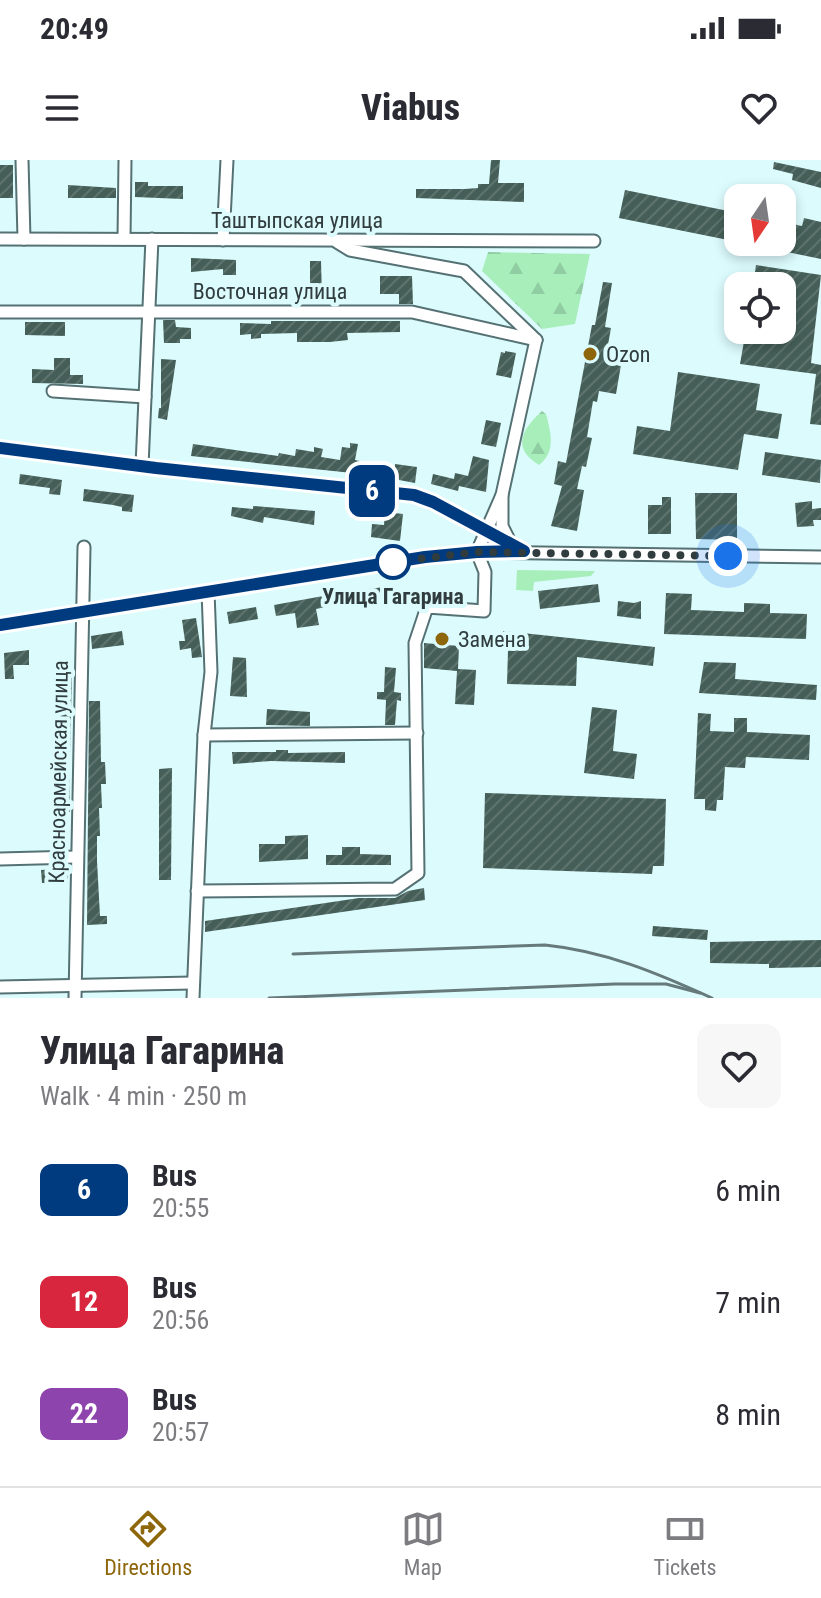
<!DOCTYPE html>
<meta charset="utf-8">
<style>
:root{--surface:#fff;--page:#f7f7f7;--text:#2b2b33;--muted:#7c7c81;--line:#e1e1e2;--accent:#8e660b}
body{margin:0;font-family:"Roboto Condensed",sans-serif;background:var(--page);color:var(--text);height:100vh;display:flex;flex-direction:column;font-size:30px;white-space:nowrap}
*{box-sizing:border-box;margin:0}
p{font-size:26px;color:var(--muted)}
.icon{flex:none;width:44px;height:44px;fill:none;stroke:currentColor;stroke-width:2;stroke-linecap:round;stroke-linejoin:round}
.map{position:relative;height:838px;overflow:hidden}
.details{display:flex;flex-direction:column;background:var(--surface);flex:1}
.details>*{flex:none}
.badge{padding:0 16px;border-radius:12px;font-size:28px;line-height:52px}
.needle{width:52px;rotate:193deg}
.tools{position:absolute;left:724px;top:24px;display:grid;gap:16px}
.tools a{display:grid;place-items:center;width:72px;height:72px;border-radius:16px;background:var(--surface);box-shadow:0 4px 12px #0003;font-size:40px}
.you{position:absolute;width:40px;height:40px;margin:-20px;border:6px solid #fff;border-radius:50%;background:#1a73e8;box-shadow:0 0 0 12px #1a73e833}
.map>.badge{position:absolute;translate:-50% -50%;box-shadow:0 0 0 4px #fff}
.round{display:grid;place-items:center;flex:none;width:84px;height:84px;border-radius:16px;background:var(--page)}
.summary{display:flex;align-items:center;justify-content:space-between;height:136px;padding:0 40px}
h1{font-size:38px;font-weight:800;line-height:60px}
ul{padding:0;list-style:none}
li{display:flex;align-items:center;gap:24px;height:112px;padding:0 40px}
li div{flex:1}
li b{display:block;font-size:30px}
li em{font-style:normal}
li .badge{min-width:88px;font-weight:700;text-align:center}
.status{display:flex;justify-content:space-between;align-items:center;height:56px;padding:0 40px;background:var(--surface);direction:ltr}
.status svg{height:22px;fill:currentColor}
header{display:flex;justify-content:space-between;align-items:center;height:104px;padding:0 40px;background:var(--surface);font-size:36px;font-weight:800}
.tabs{display:flex;justify-content:space-around;align-items:center;height:112px;border-top:2px solid var(--line);background:var(--surface);font-size:22px;color:var(--muted)}
.tabs a{display:grid;justify-items:center;gap:4px}
.tabs .on{color:var(--accent)}
.map>svg:first-child{display:block}
.green{fill:#a8eebb}
.forest{fill:url(#forest-firs)}
.building{fill:url(#building-hatch)}
.lines{fill:none;stroke-linecap:round;stroke-linejoin:round}
.minor-casing{stroke:#557173;stroke-width:15}
.minor{stroke:#fff;stroke-width:11}
.rail{stroke:#677a7b;stroke-width:3}
.line-casing{stroke:#fff;stroke-width:18}
.line{stroke:#003b80;stroke-width:12}
.walk{stroke:#303c3d;stroke-width:8;stroke-dasharray:0 14.4}
.poi-dot{fill:#8e660b;stroke:#dcfbfd;stroke-width:3}
.stop-dot{fill:#fff;stroke:#003b80;stroke-width:4}
.labels{text-anchor:middle;stroke-width:8;stroke-linejoin:round;paint-order:stroke}
.street-label{font-size:22px;fill:#303c3d;stroke:#dcfbfd}
.poi-label{font-size:22px;fill:#303c3d;stroke:#dcfbfd;text-anchor:start}
.stop-label{font-size:22px;font-weight:bold;fill:#303c3d;stroke:#dcfbfd}
</style>
<div class="status"><b>20:49</b><svg viewBox="0 0 49 12"><path d="M0 12V9h3v3zM5 12V6h3v6zM10 12V3h3v9zM15 12V0h3v12zM26 1h20v11H26zM47 4h2v5h-2z"/></svg></div>
<header><svg class="icon" aria-label="menu" viewBox="0 0 24 24"><path d="M4 6h16M4 12h16M4 18h16"/></svg>Viabus<svg class="icon" aria-label="heart" viewBox="0 0 24 24"><path d="M12 20l-8-8c-3-5 5-10 8-4 3-6 11-1 8 4z"/></svg></header>
<div class="map">
<svg width="821" height="838" viewBox="0 0 821 838">
<defs>
<pattern id="forest-firs" width="22" height="20" patternUnits="userSpaceOnUse" patternTransform="scale(2)"><rect width="22" height="20" fill="#a8eebb"/><path d="M5 1l3.5 6h-7zM16 11l3.5 6h-7z" fill="#91cda2"/></pattern>
<pattern id="building-hatch" width="6" height="6" patternUnits="userSpaceOnUse" patternTransform="scale(2)"><rect width="6" height="6" fill="#455f58"/><path d="M-1 1l2-2M0 6l6-6M5 7l2-2" fill="none" stroke="#5e736e"/></pattern>
</defs>
<rect width="100%" height="100%" fill="#dcfbfd"/>
<polygon class="green" points="517,410 595,411 591,416 534,422 533,431 516,430"/>
<g class="forest">
<polygon points="488,92 590,94 575,164 542,169 482,111"/>
<path d="M 542,251 L 546,254 C 551,273 556,292 539,305 C 511,288 522,269 542,251 Z"/>
</g>
<g class="building">
<polygon points="491,0 500,0 498,23 524,23 524,42 416,38 416,29 465,29 478,28 478,24 489,24"/>
<polygon points="774,2 821,12 821,28 792,20 793,14 773,9"/>
<rect x="0" y="5" width="13" height="33"/>
<polygon points="135,22 148,22 148,26 183,26 183,39 135,37"/>
<polygon points="68,25 116,28 116,38 68,38"/>
<polygon points="625,30 738,53 738,82 619,58"/>
<polygon points="804,58 821,62 821,99 753,85 753,82 782,82 782,62 802,66"/>
<polygon points="191,98 236,100 236,115 223,115 223,109 191,112"/>
<polygon points="310,101 321,101 322,138 310,138"/>
<polygon points="756,105 821,115 811,203 821,205 821,265 810,264 816,214 740,204 746,170 782,170 782,126 753,126"/>
<polygon points="380,116 412,116 413,144 399,144 399,134 380,134"/>
<polygon points="603,122 612,123 605,167 611,168 606,196 622,199 616,234 599,231 597,242 593,241 587,277 592,278 586,307 582,306 577,329 584,330 577,371 551,366 562,326 554,324 558,301 566,303 592,165 595,165"/>
<polygon points="163,160 175,160 176,167 191,168 191,179 180,179 180,183 164,183"/>
<polygon points="271,161 400,161 400,172 347,173 348,180 330,182 297,182 297,173 261,174 261,178 251,179 251,174 240,175 240,163 271,164"/>
<polygon points="25,162 65,162 65,176 25,175"/>
<polygon points="505,191 516,193 511,218 496,215 501,192 505,193"/>
<polygon points="54,198 70,198 70,215 83,215 83,224 32,223 32,209 54,210"/>
<polygon points="161,199 176,200 167,260 158,258 159,248 161,248"/>
<polygon points="678,212 760,224 756,250 782,254 778,279 744,274 738,310 633,294 637,266 670,271"/>
<polygon points="486,260 501,263 496,287 481,284"/>
<polygon points="350,283 358,284 355,300 364,302 362,314 191,296 193,284 278,296 279,293 295,296 296,289 314,292 314,287 323,289 321,297 340,300 342,287 350,288"/>
<polygon points="765,292 821,300 820,323 762,315"/>
<polygon points="473,296 489,300 486,332 459,326 458,331 431,324 433,314 454,319 455,313 468,316"/>
<polygon points="395,304 417,307 415,323 378,316 380,306 395,308"/>
<polygon points="20,314 62,320 60,335 49,334 50,328 19,324"/>
<polygon points="84,329 134,335 132,352 122,351 122,347 113,345 83,341"/>
<polygon points="695,333 737,333 737,380 696,379"/>
<polygon points="662,337 671,337 671,374 648,374 648,345 662,345"/>
<polygon points="812,341 812,349 821,348 821,360 813,360 814,366 797,367 795,343"/>
<polygon points="253,346 315,351 314,365 264,357 263,363 231,356 232,347 253,349"/>
<polygon points="385,352 403,354 400,381 371,377 372,364 384,365"/>
<polygon points="598,424 600,442 540,449 538,431"/>
<polygon points="392,426 394,436 373,440 373,444 355,447 353,431"/>
<polygon points="666,433 692,434 691,450 744,452 744,443 770,444 770,453 807,454 806,479 664,474"/>
<polygon points="334,434 336,445 316,449 319,465 297,468 295,453 276,456 274,445"/>
<polygon points="618,441 634,443 641,441 641,459 617,456"/>
<polygon points="256,447 258,459 229,464 227,452"/>
<polygon points="196,458 202,497 192,498 191,488 180,490 179,481 185,481 182,460"/>
<polygon points="122,471 124,485 92,489 91,476"/>
<polygon points="503,471 655,487 653,506 577,497 576,526 507,524 508,490 493,489 493,478 503,478"/>
<polygon points="424,483 459,486 458,509 476,510 474,545 455,544 457,511 424,508"/>
<polygon points="29,490 29,505 13,505 14,519 5,519 4,493"/>
<polygon points="233,497 246,498 247,537 230,536"/>
<polygon points="704,502 736,503 735,519 817,525 816,540 699,533"/>
<polygon points="385,507 396,508 394,532 401,533 401,541 397,540 395,565 385,565 386,540 377,539 377,532 384,532"/>
<polygon points="59,514 72,514 70,593 60,593 58,565 61,565 60,542 64,542 63,525 60,525"/>
<polygon points="89,541 100,541 101,602 105,602 106,624 101,624 102,648 99,648 100,676 97,676 97,701 100,756 107,756 107,764 87,765"/>
<polygon points="592,547 617,550 613,591 637,594 634,619 584,613"/>
<polygon points="267,549 310,552 310,566 266,565"/>
<polygon points="698,553 711,554 710,571 734,572 734,558 747,558 747,572 810,575 809,600 746,597 745,608 725,607 723,640 717,640 716,651 705,650 705,639 694,639"/>
<polygon points="276,590 288,590 288,593 345,592 345,603 271,601 233,604 232,592 276,592"/>
<polygon points="172,608 171,720 159,720 159,609"/>
<polygon points="57,612 69,612 70,652 57,653"/>
<polygon points="485,633 666,639 664,706 653,706 652,714 483,708"/>
<polygon points="308,675 308,699 259,702 259,684 285,684 285,676"/>
<polygon points="342,687 360,687 360,694 391,695 391,705 326,705 326,695 342,695"/>
<polygon points="56,709 67,709 68,723 42,723 41,710"/>
<polygon points="424,728 425,740 205,772 205,761 359,738 395,738 408,731"/>
<polygon points="653,766 708,770 707,780 652,776"/>
<polygon points="821,780 821,807 769,808 769,804 710,803 710,782"/>
</g>
<g class="lines">
<g class="minor-casing">
<g id="minor">
<polyline points="22,0 24,79"/>
<polyline points="0,79 594,81"/>
<polyline points="124,79 125,0"/>
<polyline points="223,80 227,0"/>
<polyline points="337,82 350,90 464,111 536,180"/>
<polyline points="0,152 412,152 536,180"/>
<polyline points="53,231 145,237"/>
<polyline points="0,288 156,308 414,335 433,342 519,389"/>
<polyline points="142,306 152,79"/>
<polyline points="512,386 502,366 502,335 536,180"/>
<polyline points="0,465 425,397 477,392 821,397"/>
<polyline points="204,575 417,573"/>
<polyline points="0,699 76,697"/>
<polyline points="197,731 395,729 418,713 415,483 427,447 484,451 485,412 477,392 502,335"/>
<polyline points="0,827 192,823"/>
<polyline points="75,838 84,387"/>
<polyline points="193,838 204,575 211,512 208,431"/>
</g>
</g>
<use href="#minor" class="minor"/>
<g class="rail">
<path d="M 293,794 L 545,785 C 605,791 657,813 712,838"/>
<polyline points="269,838 615,824 666,824 700,833"/>
</g>
</g>
<g class="lines">
<g class="line-casing">
<polyline id="line" points="0,288 156,308 414,335 433,342 524,391 477,392 425,397 0,465"/>
</g>
<use href="#line" class="line"/>
<polyline class="walk" points="393,402 477,392 728,396"/>
</g>
<g class="poi-dot">
<circle cx="590" cy="194" r="8"/>
<circle cx="442" cy="479" r="8"/>
</g>
<circle class="stop-dot" cx="393" cy="402" r="16"/>
<g class="labels">
<g class="street-label">
<text x="297" y="68">Таштыпская улица</text>
<text x="270" y="139">Восточная улица</text>
<text transform="translate(58 612) rotate(-89)" y="8">Красноармейская улица</text>
</g>
<g class="poi-label">
<text x="606" y="202">Ozon</text>
<text x="458" y="487">Замена</text>
</g>
<g class="stop-label">
<text x="393" y="444">Улица Гагарина</text>
</g>
</g>
</svg>
<div class="tools">
<a><svg class="needle" viewBox="-14 -14 28 28"><path d="M0-13l5 13h-10z" fill="#e53935"/><path d="M0 13l5-13h-10z" fill="#7c7c81"/></svg></a>
<a><svg class="icon" aria-label="locate" viewBox="0 0 24 24"><circle cx="12" cy="12" r="6"/><path d="M12 2v4M12 18v4M2 12h4M18 12h4"/></svg></a>
</div>
<div class="you" style="left:728px;top:396px"></div>
<b class="badge" style="left:372px;top:331px;background:#003b80;color:#fff">6</b>
</div>
<section class="details">
<div class="summary"><div><h1>Улица Гагарина</h1><p>Walk · 4 min · 250 m</p></div><a class="round"><svg class="icon" aria-label="heart" viewBox="0 0 24 24"><path d="M12 20l-8-8c-3-5 5-10 8-4 3-6 11-1 8 4z"/></svg></a></div>
<ul>
<li><span class="badge" style="background:#003b80;color:#fff">6</span><div><b>Bus</b><p>20:55</p></div><em>6 min</em></li>
<li><span class="badge" style="background:#d7263d;color:#fff">12</span><div><b>Bus</b><p>20:56</p></div><em>7 min</em></li>
<li><span class="badge" style="background:#8e44ad;color:#fff">22</span><div><b>Bus</b><p>20:57</p></div><em>8 min</em></li>
</ul>
</section>
<nav class="tabs">
<a class="on"><svg class="icon" aria-label="directions" viewBox="0 0 24 24"><path d="M12 3l9 9-9 9-9-9zM9 14v-3h6M13 9l2 2-2 2"/></svg>Directions</a>
<a><svg class="icon" aria-label="map" viewBox="0 0 24 24"><path d="M3 6l6-2 6 2 6-2v14l-6 2-6-2-6 2zM9 4v14M15 6v14"/></svg>Map</a>
<a><svg class="icon" aria-label="tickets" viewBox="0 0 24 24"><path d="M3 7h18v10H3zM15 7v10"/></svg>Tickets</a>
</nav>
